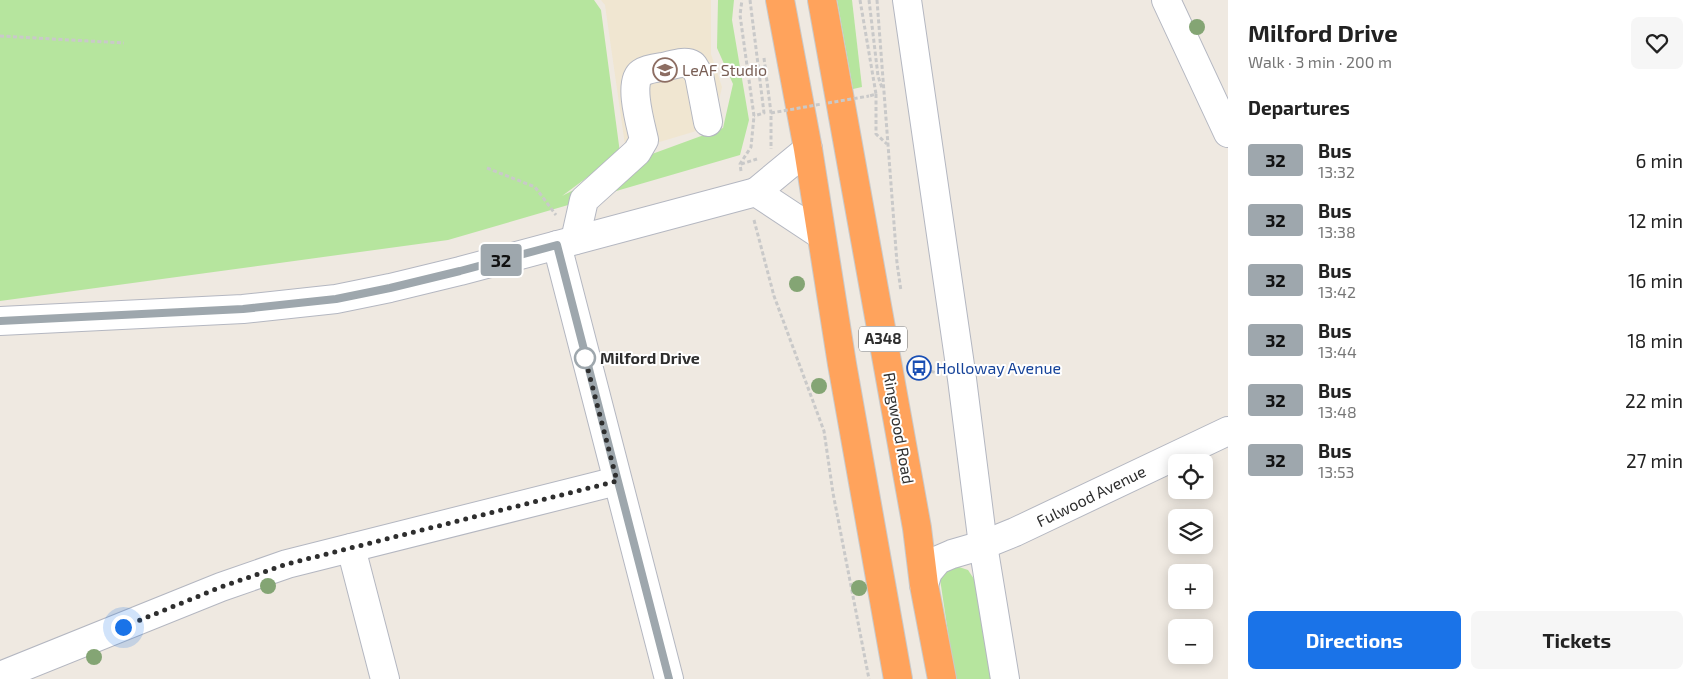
<!DOCTYPE html>
<meta charset="utf-8">
<style>
:root{--surface:#fff;--page:#f6f6f6;--text:#222;--muted:#767676;--accent:#1a73e8}
body{margin:0;font-family:"Exo 2",sans-serif;background:var(--page);color:var(--text);height:100vh;display:flex;flex-direction:column;font-size:19px;white-space:nowrap}
*{box-sizing:border-box;margin:0}
p{font-size:16px;color:var(--muted)}
.icon{flex:none;width:28px;height:28px;fill:none;stroke:currentColor;stroke-width:2;stroke-linecap:round;stroke-linejoin:round}
.map{position:relative;flex:1;overflow:hidden}
.details{display:flex;flex-direction:column;background:var(--surface);width:475px}
.details>*{flex:none}
.badge{padding:0 10px;border-radius:4px;font-size:18px;line-height:32px}
.fabs{position:absolute;left:1168px;top:454px;display:grid;gap:10px}
.fabs a{display:grid;place-items:center;width:45px;height:45px;border-radius:8px;background:var(--surface);box-shadow:0 2px 12px #0003;font-size:25px}
.you{position:absolute;width:25px;height:25px;margin:-12px;border:4px solid #fff;border-radius:50%;background:#1a73e8;box-shadow:0 0 0 8px #1a73e833}
.map>.badge{position:absolute;translate:-50% -50%;box-shadow:0 0 0 2px #fff}
h2{padding:0 20px;font-size:19px;line-height:45px}
.round{display:grid;place-items:center;flex:none;width:52px;height:52px;border-radius:8px;background:var(--page)}
.head{display:flex;align-items:center;justify-content:space-between;height:85px;padding:0 20px}
h1{font-size:24px;font-weight:700;line-height:38px}
.cta{display:flex;gap:10px;margin-top:auto;padding:10px 20px}
.cta a{flex:1;height:58px;border-radius:8px;background:var(--accent);color:#fff;font-size:20px;font-weight:700;line-height:58px;text-align:center}
.cta a+a{background:var(--page);color:var(--text)}
ul{padding:0;list-style:none}
li{display:flex;align-items:center;gap:15px;height:60px;padding:0 20px}
li div{flex:1}
li b{display:block;font-size:19px}
li em{font-style:normal}
li .badge{min-width:55px;font-weight:700;text-align:center}
main{display:flex;flex:1;min-height:0}
.map>svg:first-child{display:block}
.education{fill:#f0e6d1}
.green{fill:#b6e59e}
.lines{fill:none;stroke-linecap:round;stroke-linejoin:round}
.minor-casing{stroke:#b4b7c1;stroke-width:30}
.highway-casing{stroke:#c9c9c9;stroke-width:30}
.path{stroke:#c9c9c9;stroke-width:3;stroke-dasharray:4 2.5;stroke-linecap:butt}
.minor{stroke:#fff;stroke-width:28}
.highway{stroke:#ffa35c;stroke-width:28}
.path-bridge{stroke:#c9c9c9;stroke-width:3;stroke-dasharray:4 2.5;stroke-linecap:butt}
.tree{fill:#84a574}
.line-casing{stroke:#fff;stroke-width:11}
.line{stroke:#9ea7ad;stroke-width:8}
.walk{stroke:#2e2e2e;stroke-width:5;stroke-dasharray:0 9}
.stop-dot{fill:#fff;stroke:#9ea7ad;stroke-width:2.5}
.labels{text-anchor:middle;stroke-width:4;stroke-linejoin:round;paint-order:stroke}
.shield{fill:#fff;stroke:#6d6d6d;stroke-width:1}
.shield-label{font-size:15px;font-weight:bold;fill:#2e2e2e}
.education-label{font-size:16px;fill:#785e54;stroke:#fff;text-anchor:start}
.stop-label{font-size:16px;font-weight:bold;fill:#2e2e2e;stroke:#fff;text-anchor:start}
.transit-label{font-size:16px;fill:#164399;stroke:#fff;text-anchor:start}
.street-label{font-size:16px;fill:#2e2e2e;stroke:#fff}
</style>
<main>
<div class="map">
<svg width="1228" height="679" viewBox="0 0 1228 679">
<rect width="100%" height="100%" fill="#efe9e1"/>
<polygon class="education" points="601,0 711,0 711,54 722,87 713,126 626,152 605,5"/>
<g class="green">
<polygon points="0,0 594,0 601,10 620,153 562,196 622,165 723,128 733,84 717,48 718,0 734,0 732,20 749,120 740,155 448,240 0,301"/>
<polygon points="837,0 852,0 862,87 853,89"/>
<polygon points="959,567 968,570 976,582 991,679 955,679 940,579 947,569"/>
</g>
<g class="lines">
<g class="minor-casing">
<g id="minor">
<polyline points="907,0 962,379 983,545 1005,679"/>
<polyline points="1166,0 1228,133"/>
<polyline points="808,149 756,192 821,235"/>
<path d="M 575,240 L 584,200 L 637,152 L 644,140 C 641,126 628,82 641,73 C 647,69 656,68 663,67 C 673,65 685,60 693,65 L 699,75 L 708,122"/>
<polyline points="557,245 669,679"/>
<polyline points="0,321 243,309 336,299 390,288 460,271 756,192"/>
<polyline points="351,548 385,679"/>
<polyline points="924,585 928,572 938,560 952,554 983,545 1015,532 1228,431"/>
<polyline points="0,676 221,587 287,564 617,481"/>
</g>
</g>
<g class="highway-casing">
<g id="highway">
<polyline points="780,0 808,149 842,364 898,679"/>
<polyline points="822,0 917,528 924,585 942,679"/>
</g>
</g>
<g class="path">
<polyline points="750,0 764,113 754,116"/>
<polyline points="860,0 876,94 869,96"/>
<polyline points="869,0 878,76 882,88"/>
<polyline points="877,0 897,263 901,291"/>
<polyline points="0,36 124,43"/>
<polyline points="764,58 771,113 771,149"/>
<polyline points="876,94 876,134 887,144"/>
<polyline points="741,164 757,159"/>
<polyline points="487,168 535,187 556,215"/>
<polyline points="741,171 740,164 751,147 754,116 740,15 742,0"/>
<polyline points="754,220 774,296 824,431 833,493 869,679"/>
<polyline points="912,366 937,373"/>
</g>
<use href="#minor" class="minor"/>
<use href="#highway" class="highway"/>
<g class="path-bridge">
<polyline points="828,103 869,96"/>
<polyline points="771,113 822,104"/>
</g>
</g>
<g class="tree">
<circle cx="1197" cy="27" r="8"/>
<circle cx="797" cy="284" r="8"/>
<circle cx="819" cy="386" r="8"/>
<circle cx="268" cy="586" r="8"/>
<circle cx="859" cy="588" r="8"/>
<circle cx="94" cy="657" r="8"/>
</g>
<g class="lines">
<g class="line-casing">
<polyline id="line" points="0,321 243,309 336,299 390,288 460,271 557,245 669,679"/>
</g>
<use href="#line" class="line"/>
<polyline class="walk" points="123,627 221,587 287,564 617,481 585,358"/>
</g>
<defs>
<g id="school-ring" transform="scale(1.25)"><circle r="9.5" fill="#fff" stroke="#8d6e63" stroke-width="1.5"/><path d="M0-5L7-2L0 1L-7-2ZM-4 1L0 2.5L4 1V4Q0 6-4 4Z" fill="#8d6e63"/></g>
<g id="bus-ring" transform="scale(1.25)"><circle r="9.5" fill="#fff" stroke="#1a4fb4" stroke-width="1.5"/><path d="M-5-6H5V4H4V6H2V4H-2V6H-4V4H-5ZM-3.5-4V0h7V-4ZM-3.5 1.2v1.5H-2V1.2ZM2 1.2v1.5H3.5V1.2Z" fill="#1a4fb4"/></g>
</defs>
<g fill-rule="evenodd">
<use href="#school-ring" x="665" y="70"/>
<use href="#bus-ring" x="919" y="368"/>
</g>
<circle class="stop-dot" cx="585" cy="358" r="10"/>
<g class="labels">
<rect class="shield" x="859" y="326.5" width="48" height="25" rx="4"/>
<g class="shield-label">
<text x="883" y="344">A348</text>
</g>
<g class="education-label">
<text x="682" y="76">LeAF Studio</text>
</g>
<g class="stop-label">
<text x="600" y="364">Milford Drive</text>
</g>
<g class="transit-label">
<text x="936" y="374">Holloway Avenue</text>
</g>
<g class="street-label">
<text transform="translate(899 428) rotate(80)" y="6">Ringwood Road</text>
<text transform="translate(1091 496) rotate(-26)" y="6">Fulwood Avenue</text>
</g>
</g>
</svg>
<div class="fabs">
<a><svg class="icon" aria-label="locate" viewBox="0 0 24 24"><circle cx="12" cy="12" r="6"/><path d="M12 2v4M12 18v4M2 12h4M18 12h4"/></svg></a>
<a><svg class="icon" aria-label="layers" viewBox="0 0 24 24"><path d="M12 4l9 5-9 5-9-5zM3 14l9 5 9-5"/></svg></a>
<a>+</a>
<a>−</a>
</div>
<div class="you" style="left:123px;top:627px"></div>
<b class="badge" style="left:501px;top:260px;background:#9ea7ad;color:#111">32</b>
</div>
<section class="details">
<div class="head"><div><h1>Milford Drive</h1><p>Walk · 3 min · 200 m</p></div><a class="round"><svg class="icon" aria-label="heart" viewBox="0 0 24 24"><path d="M12 20l-8-8c-3-5 5-10 8-4 3-6 11-1 8 4z"/></svg></a></div>
<h2>Departures</h2>
<ul>
<li><span class="badge" style="background:#9ea7ad;color:#111">32</span><div><b>Bus</b><p>13:32</p></div><em>6 min</em></li>
<li><span class="badge" style="background:#9ea7ad;color:#111">32</span><div><b>Bus</b><p>13:38</p></div><em>12 min</em></li>
<li><span class="badge" style="background:#9ea7ad;color:#111">32</span><div><b>Bus</b><p>13:42</p></div><em>16 min</em></li>
<li><span class="badge" style="background:#9ea7ad;color:#111">32</span><div><b>Bus</b><p>13:44</p></div><em>18 min</em></li>
<li><span class="badge" style="background:#9ea7ad;color:#111">32</span><div><b>Bus</b><p>13:48</p></div><em>22 min</em></li>
<li><span class="badge" style="background:#9ea7ad;color:#111">32</span><div><b>Bus</b><p>13:53</p></div><em>27 min</em></li>
</ul>
<div class="cta"><a>Directions</a><a>Tickets</a></div>
</section>
</main>
